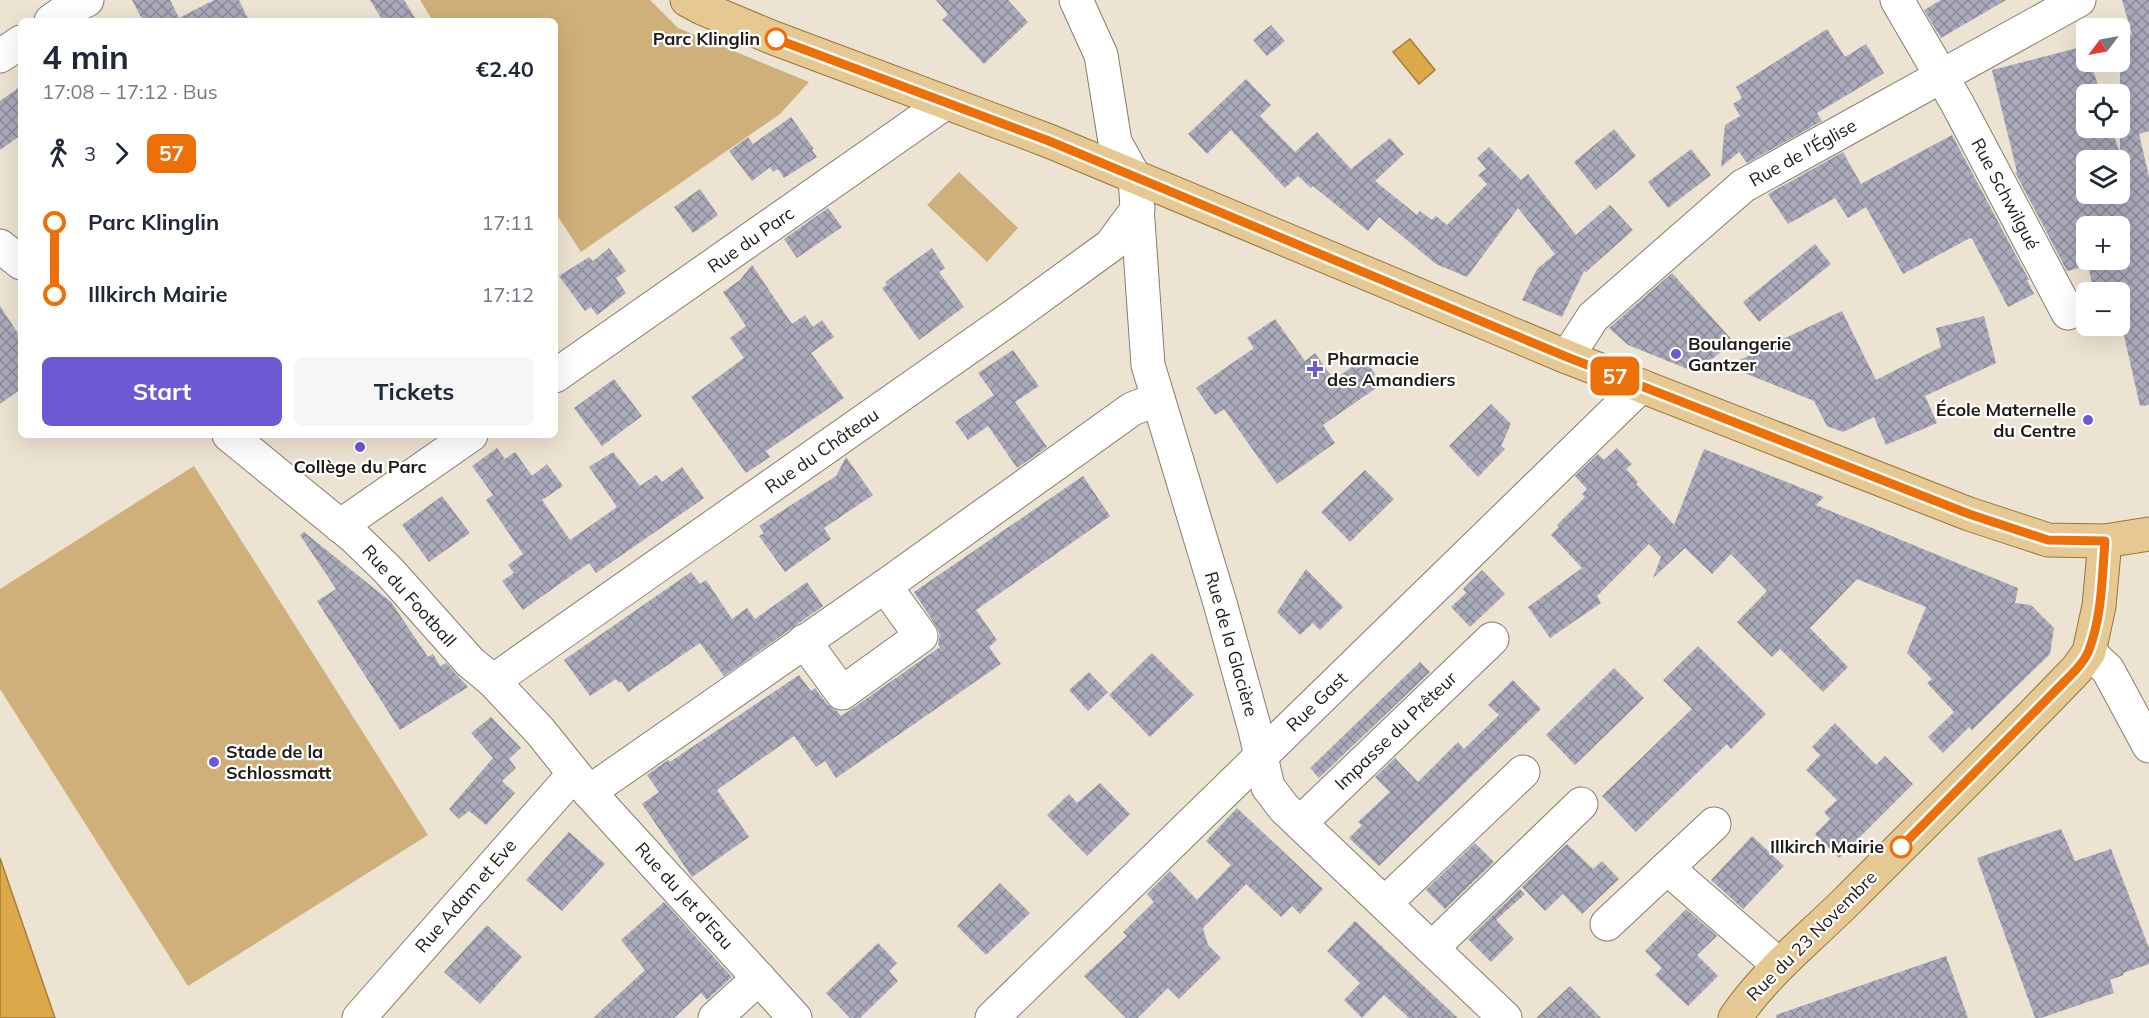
<!DOCTYPE html>
<meta charset="utf-8">
<style>
:root{--surface:#fff;--page:#f6f6f7;--text:#1f2937;--muted:#747a83;--accent:#6f59d3}
body{margin:0;font-family:Mulish,sans-serif;background:var(--page);color:var(--text);height:100vh;display:flex;flex-direction:column;font-size:22px;white-space:nowrap}
*{box-sizing:border-box;margin:0}
p{font-size:20px;color:var(--muted)}
.icon{flex:none;width:33px;height:33px;fill:none;stroke:currentColor;stroke-width:2;stroke-linecap:round;stroke-linejoin:round}
.map{position:relative;flex:1;overflow:hidden}
.details{position:absolute;left:18px;top:18px;width:540px;height:420px;display:flex;flex-direction:column;background:var(--surface);border-radius:9px;box-shadow:0 6px 24px #0002}
.details>*{flex:none}
.badge{padding:0 12px;border-radius:9px;font-size:21px;line-height:39px}
.needle{width:39px;rotate:238deg}
.tools{position:absolute;left:2076px;top:18px;display:grid;gap:12px}
.tools a{display:grid;place-items:center;width:54px;height:54px;border-radius:9px;background:var(--surface);box-shadow:0 6px 24px #0002;font-size:30px}
.map>.badge{position:absolute;translate:-50% -50%;box-shadow:0 0 0 3px #fff}
.legs{display:flex;align-items:center;gap:9px;height:66px;padding:0 24px;font-size:20px}
.legs p{margin-inline-start:auto}
.headline{display:flex;align-items:center;justify-content:space-between;height:102px;padding:0 24px}
h1{font-size:33px;font-weight:700;line-height:45px}
.button{display:flex;gap:12px;margin-top:auto;padding:12px 24px}
.button a{flex:1;height:69px;border-radius:9px;background:var(--accent);color:#fff;font-size:24px;font-weight:700;line-height:69px;text-align:center}
.button a+a{background:var(--page);color:var(--text)}
ul{padding:0 24px;list-style:none}
li{display:flex;align-items:center;gap:21px;height:72px;font-size:22px}
li i{display:grid;place-items:center;width:9px;height:100%;margin:0 8px;background:currentColor}
li i::after{content:'';width:15px;height:15px;margin:-8px;border:4px solid;border-radius:50%;background:var(--surface)}
li p{margin-inline-start:auto}
li:first-child i{background:linear-gradient(#0000 50%,currentColor 0)}
li:last-child i{background:linear-gradient(currentColor 50%,#0000 0)}
.map>svg:first-child{display:block}
.green{fill:#cfb07a}
.water{fill:#dba949;stroke:#a37f3a;stroke-width:1.5}
.building{fill:url(#building-cross-hatch);fill-rule:evenodd}
.lines{fill:none;stroke-linecap:round;stroke-linejoin:round}
.minor-casing{stroke:#867d6e;stroke-width:35}
.major-casing{stroke:#967538;stroke-width:35}
.minor{stroke:#fff;stroke-width:33}
.major{stroke:#e6c992;stroke-width:33}
.line-1-casing{stroke:#fff;stroke-width:14}
.line-1{stroke:#ec7007;stroke-width:9}
.stop-1-dot{fill:#fff;stroke:#ec7007;stroke-width:3}
.poi-dot{fill:#6f59d3;stroke:#fff;stroke-width:2}
.labels{text-anchor:middle;stroke-width:4.5;stroke-linejoin:round;paint-order:stroke}
.stop-label{font-size:18px;font-weight:bold;fill:#201d17;stroke:#fff;text-anchor:end}
.street-label{font-size:18px;fill:#201d17;stroke:#fff}
.poi-label{font-size:18px;font-weight:bold;fill:#201d17;stroke:#fff;text-anchor:start}
</style>
<div class="map">
<svg width="2149" height="1018" viewBox="0 0 2149 1018">
<defs>
<pattern id="building-cross-hatch" width="8" height="8" patternUnits="userSpaceOnUse" patternTransform="scale(1.5)"><rect width="8" height="8" fill="#aab"/><path d="M0 0l8 8M0 8l8-8" fill="none" stroke="#8a8a97"/></pattern>
</defs>
<rect width="100%" height="100%" fill="#ede3d2"/>
<g class="green">
<polygon points="420,0 650,0 678,28 809,82 780,114 581,252 555,212 555,21 433,21"/>
<polygon points="959,172 1018,228 987,262 927,205"/>
<polygon points="194,466 428,835 188,986 0,689 0,589"/>
</g>
<g class="water">
<polygon points="1410,39 1435,70 1419,84 1393,52"/>
<polygon points="0,858 55,1018 0,1018"/>
</g>
<g class="building">
<polygon points="132,0 170,0 179,18 214,0 239,0 249,21 143,21"/>
<polygon points="370,0 404,0 417,21 383,21"/>
<polygon points="936,0 1008,0 1028,22 984,64 942,20 948,14"/>
<polygon points="1941,0 2006,0 1941,38 1924,10"/>
<path d="M 2122,0 L 2149,0 L 2149,131 L 2139,134 L 2149,177 L 2149,405 L 2140,406 L 2120,318 L 2120,292 L 2094,292 L 2088,266 L 2067,271 L 2015,172 L 2017,172 L 1992,70 L 2085,46 L 2086,62 L 2090,62 L 2101,94 L 2086,94 L 2086,128 L 2111,128 L 2120,153 L 2120,37 L 2132,34 ZM 2086,160 L 2120,160 L 2120,194 L 2086,194 ZM 2086,226 L 2120,226 L 2120,260 L 2086,260 Z"/>
<polygon points="1271,25 1285,41 1267,56 1253,40"/>
<polygon points="1827,29 1845,57 1866,44 1884,73 1817,113 1822,121 1747,163 1739,152 1721,167 1725,125 1740,116 1733,104 1742,98 1736,87"/>
<polygon points="1246,79 1271,105 1260,116 1295,152 1317,132 1351,169 1390,138 1404,154 1375,181 1417,215 1420,211 1432,220 1436,216 1447,225 1487,184 1478,175 1486,169 1477,158 1489,147 1521,180 1528,174 1576,235 1610,205 1633,230 1586,272 1584,271 1562,317 1522,300 1537,269 1555,254 1518,208 1467,277 1436,264 1379,217 1368,231 1313,186 1311,188 1298,176 1285,188 1231,130 1207,154 1188,134"/>
<polygon points="21,86 21,135 0,150 0,101"/>
<polygon points="791,117 814,149 812,150 817,157 784,178 778,169 773,172 770,167 752,181 729,151 748,137 753,144"/>
<polygon points="1614,129 1636,156 1596,190 1574,162"/>
<polygon points="1952,135 2029,280 2027,280 2034,294 2008,307 1972,239 1970,238 1903,274 1866,207 1848,218 1835,198 1788,224 1768,194 1843,152 1861,184"/>
<polygon points="1691,149 1711,175 1668,208 1648,182"/>
<polygon points="700,189 718,215 693,233 674,207"/>
<polygon points="828,208 842,227 797,258 784,239"/>
<polygon points="1815,244 1831,264 1759,322 1743,302"/>
<polygon points="609,248 626,271 616,278 626,293 597,315 591,307 585,311 559,276 589,257 593,261"/>
<polygon points="932,248 945,268 939,272 964,307 919,340 882,288 887,285 885,282"/>
<polygon points="752,265 792,324 805,315 813,327 822,320 834,337 811,353 844,398 766,451 770,457 746,473 691,397 744,358 730,338 746,326 723,292 740,280"/>
<polygon points="1672,273 1734,342 1695,372 1628,345 1609,328"/>
<polygon points="0,306 21,338 21,389 0,404"/>
<polygon points="1842,311 1876,380 1941,347 1936,328 1984,316 1996,363 1925,396 1937,423 1886,445 1874,417 1843,432 1827,426 1814,401 1727,366"/>
<polygon points="1275,319 1305,361 1315,353 1334,380 1364,358 1382,384 1323,425 1335,443 1277,484 1224,409 1215,415 1196,388 1254,348 1247,338"/>
<polygon points="1013,350 1039,386 1015,402 1047,447 1017,468 988,426 968,440 955,422 994,395 978,373"/>
<polygon points="614,379 642,416 602,446 574,408"/>
<polygon points="1491,404 1511,424 1501,446 1505,449 1478,477 1449,446"/>
<polygon points="497,448 505,459 515,452 532,476 547,464 563,486 542,500 570,540 617,507 589,467 613,452 640,486 656,475 662,482 682,467 704,498 596,573 589,563 523,610 502,581 514,573 508,565 523,554 486,500 493,495 472,466"/>
<polygon points="1617,448 1632,464 1626,469 1638,482 1636,484 1674,525 1704,449 1824,497 1816,505 2018,588 2015,603 2031,605 2054,628 2050,654 1972,730 1969,727 1943,753 1928,737 1954,712 1927,683 1932,679 1907,653 1926,607 1857,579 1810,628 1848,667 1823,692 1780,649 1772,657 1737,622 1767,591 1731,554 1712,574 1685,548 1653,578 1661,557 1649,544 1597,596 1601,603 1550,638 1528,607 1582,568 1551,535 1559,527 1557,525 1585,497 1582,494 1587,489 1575,476 1598,454 1604,460"/>
<polygon points="846,457 873,495 824,528 831,539 785,572 759,536 764,533 759,526 836,476"/>
<polygon points="1365,470 1394,499 1350,542 1321,512"/>
<polygon points="1083,476 1110,516 976,610 997,640 989,647 1001,664 836,778 825,761 816,767 794,736 717,790 749,837 692,877 642,804 659,792 647,775 668,760 670,762 799,675 811,691 815,688 827,704 837,711 841,716 853,708 940,647 938,644 940,634 936,626 914,592"/>
<polygon points="442,496 470,533 429,562 402,525"/>
<polygon points="304,532 391,602 428,657 433,654 440,666 446,663 468,687 400,730 317,601 336,589 300,535"/>
<polygon points="1306,569 1343,607 1320,630 1313,623 1300,635 1277,612"/>
<polygon points="1482,570 1505,594 1470,627 1451,607 1466,593 1463,589"/>
<polygon points="691,572 700,584 706,580 732,619 747,608 755,619 807,582 823,606 724,676 700,643 628,692 621,681 619,683 616,679 590,696 564,660"/>
<polygon points="1698,646 1766,714 1731,749 1727,744 1636,832 1602,796 1692,709 1663,680"/>
<polygon points="1152,653 1194,695 1150,737 1109,695"/>
<polygon points="1420,662 1430,672 1319,778 1310,768"/>
<polygon points="1614,668 1644,698 1575,765 1546,735"/>
<polygon points="1089,672 1108,692 1088,711 1069,690"/>
<polygon points="1513,680 1541,709 1379,866 1349,838 1362,825 1358,822 1390,792 1375,777 1395,758 1418,782 1458,742 1464,749 1499,715 1488,705"/>
<polygon points="491,717 521,748 509,759 516,768 502,781 515,793 486,825 469,811 459,819 449,809 493,758 471,733"/>
<polygon points="1835,723 1876,765 1885,756 1913,784 1839,858 1815,834 1830,819 1824,812 1837,800 1806,770 1820,755 1812,747"/>
<polygon points="1100,783 1130,814 1087,856 1047,815 1069,794 1077,803"/>
<polygon points="1237,808 1323,889 1300,914 1292,906 1281,917 1246,884 1203,928 1208,945 1221,958 1179,999 1168,988 1138,1018 1126,1018 1084,976 1127,936 1123,932 1154,902 1147,894 1170,871 1197,900 1231,865 1206,841"/>
<polygon points="2061,829 2075,861 2111,849 2149,948 2149,964 2123,973 2124,975 2110,980 2114,993 2041,1018 2035,1018 1977,858"/>
<polygon points="569,832 605,864 562,911 526,880"/>
<polygon points="1752,836 1784,866 1743,909 1711,880"/>
<polygon points="1475,843 1494,862 1445,909 1426,890"/>
<polygon points="1567,844 1593,869 1602,861 1619,879 1582,914 1563,894 1545,911 1522,887"/>
<polygon points="1000,883 1030,913 986,955 957,926"/>
<polygon points="1520,889 1525,894 1496,920 1514,939 1491,962 1468,939"/>
<polygon points="664,902 732,977 707,1000 701,993 674,1018 593,1018 645,970 621,940"/>
<polygon points="1686,909 1717,936 1697,955 1718,976 1688,1006 1655,975 1662,968 1645,951"/>
<polygon points="1355,921 1429,991 1458,1018 1409,1018 1384,995 1362,1018 1344,1000 1360,983 1327,951"/>
<polygon points="487,925 522,957 480,1004 444,972"/>
<polygon points="878,943 897,963 889,971 898,981 860,1018 850,1018 826,993"/>
<polygon points="1946,956 1968,1018 1776,1018 1776,1015"/>
<polygon points="1570,986 1601,1018 1536,1018"/>
</g>
<g class="lines">
<g class="minor-casing">
<g id="minor">
<polyline points="1076,0 1101,55 1115,142 1135,178 1148,365 1220,603 1255,730 1268,787 1284,808 1505,1018"/>
<polyline points="1897,0 1957,103 2068,313"/>
<polyline points="51,21 68,9 87,0"/>
<polyline points="0,56 21,42"/>
<polyline points="0,246 21,263"/>
<polyline points="1567,357 1593,317 1743,186 2079,0"/>
<polyline points="555,376 945,103"/>
<polyline points="229,435 354,537 388,570 470,662 493,681 540,731 589,792 795,1018"/>
<polyline points="340,526 471,435"/>
<polyline points="804,641 842,693 921,636 885,586"/>
<polyline points="2089,652 2108,670 2149,746"/>
<polyline points="493,681 1015,315 1111,245 1138,208"/>
<polyline points="589,792 885,586 1132,409 1158,399"/>
<polyline points="1300,823 1492,639"/>
<polyline points="1667,868 1779,965"/>
<polyline points="1385,903 1523,772"/>
<polyline points="1607,924 1714,824"/>
<polyline points="1432,948 1581,804"/>
<polyline points="359,1018 574,774"/>
<polyline points="715,1018 759,978"/>
<polyline points="992,1018 1641,386"/>
</g>
</g>
<g class="major-casing">
<g id="major">
<polyline points="687,0 702,8 771,37 1049,141 1567,357 1969,514 2048,540 2105,541 2149,534"/>
<path d="M 1735,1018 C 1766,972 1810,938 1849,899 C 1925,823 2002,747 2077,669 L 2089,652 L 2099,606 L 2105,541"/>
</g>
</g>
<use href="#minor" class="minor"/>
<use href="#major" class="major"/>
</g>
<g class="lines">
<g class="line-1-casing">
<path id="line-1" d="M 776,39 L 1049,141 L 1567,357 L 1969,514 L 2048,540 L 2105,541 C 2102,577 2102,616 2089,650 C 2084,663 2072,674 2063,683 L 1901,847"/>
</g>
<use href="#line-1" class="line-1"/>
</g>
<g class="stop-1-dot">
<circle cx="776" cy="39" r="10"/>
<circle cx="1901" cy="847" r="10"/>
</g>
<g class="poi-dot">
<circle cx="1676" cy="354" r="6"/>
<path d="M1312 360h6v6h6v6h-6v6h-6v-6h-6v-6h6z"/>
<circle cx="2088" cy="420" r="6"/>
<circle cx="360" cy="447" r="6"/>
<circle cx="214" cy="762" r="6"/>
</g>
<g class="labels">
<g class="stop-label">
<text x="760" y="45">Parc Klinglin</text>
<text x="1884" y="853">Illkirch Mairie</text>
</g>
<g class="street-label">
<text transform="translate(1803 153) rotate(-29)" y="6">Rue de l'Église</text>
<text transform="translate(2005 194) rotate(62)" y="6">Rue Schwilgué</text>
<text transform="translate(751 240) rotate(-35)" y="6">Rue du Parc</text>
<text transform="translate(822 451) rotate(-35)" y="6">Rue du Château</text>
<text transform="translate(409 596) rotate(48)" y="6">Rue du Football</text>
<text transform="translate(1231 644) rotate(74)" y="6">Rue de la Glacière</text>
<text transform="translate(1317 702) rotate(-44)" y="6">Rue Gast</text>
<text transform="translate(1396 731) rotate(-44)" y="6">Impasse du Prêteur</text>
<text transform="translate(466 896) rotate(-49)" y="6">Rue Adam et Eve</text>
<text transform="translate(684 896) rotate(48)" y="6">Rue du Jet d'Eau</text>
<text transform="translate(1812 936) rotate(-45)" y="6">Rue du 23 Novembre</text>
</g>
<g class="poi-label">
<text x="1688" y="350">Boulangerie<tspan x="1688" dy="21">Gantzer</tspan></text>
<text x="1327" y="365">Pharmacie<tspan x="1327" dy="21">des Amandiers</tspan></text>
<text x="2076" y="416" text-anchor="end">École Maternelle<tspan x="2076" dy="21">du Centre</tspan></text>
<text x="360" y="473" text-anchor="middle">Collège du Parc</text>
<text x="226" y="758">Stade de la<tspan x="226" dy="21">Schlossmatt</tspan></text>
</g>
</g>
</svg>
<div class="tools">
<a><svg class="needle" viewBox="-14 -14 28 28"><path d="M0-13l5 13h-10z" fill="#e53935"/><path d="M0 13l5-13h-10z" fill="#747a83"/></svg></a>
<a><svg class="icon" aria-label="locate" viewBox="0 0 24 24"><circle cx="12" cy="12" r="6"/><path d="M12 2v4M12 18v4M2 12h4M18 12h4"/></svg></a>
<a><svg class="icon" aria-label="layers" viewBox="0 0 24 24"><path d="M12 4l9 5-9 5-9-5zM3 14l9 5 9-5"/></svg></a>
<a>+</a>
<a>−</a>
</div>
<b class="badge" style="left:1615px;top:376px;background:#ec7007;color:#fff">57</b>
<section class="details">
<div class="headline"><div><h1>4 min</h1><p>17:08 – 17:12 · Bus</p></div><b>€2.40</b></div>
<div class="legs"><svg class="icon" aria-label="walk" viewBox="0 0 24 24"><circle cx="13" cy="4" r="2"/><path d="M13 8l-2 6 4 7M11 14l-3 7M7 12l3-4h3l4 4"/></svg>3<svg class="icon" aria-label="forward" viewBox="0 0 24 24"><path d="M9 5l7 7-7 7"/></svg><b class="badge" style="background:#ec7007;color:#fff">57</b></div>
<ul>
<li><i style="color:#ec7007"></i><b>Parc Klinglin</b><p>17:11</p></li>
<li><i style="color:#ec7007"></i><b>Illkirch Mairie</b><p>17:12</p></li>
</ul>
<div class="button"><a>Start</a><a>Tickets</a></div>
</section>
</div>
